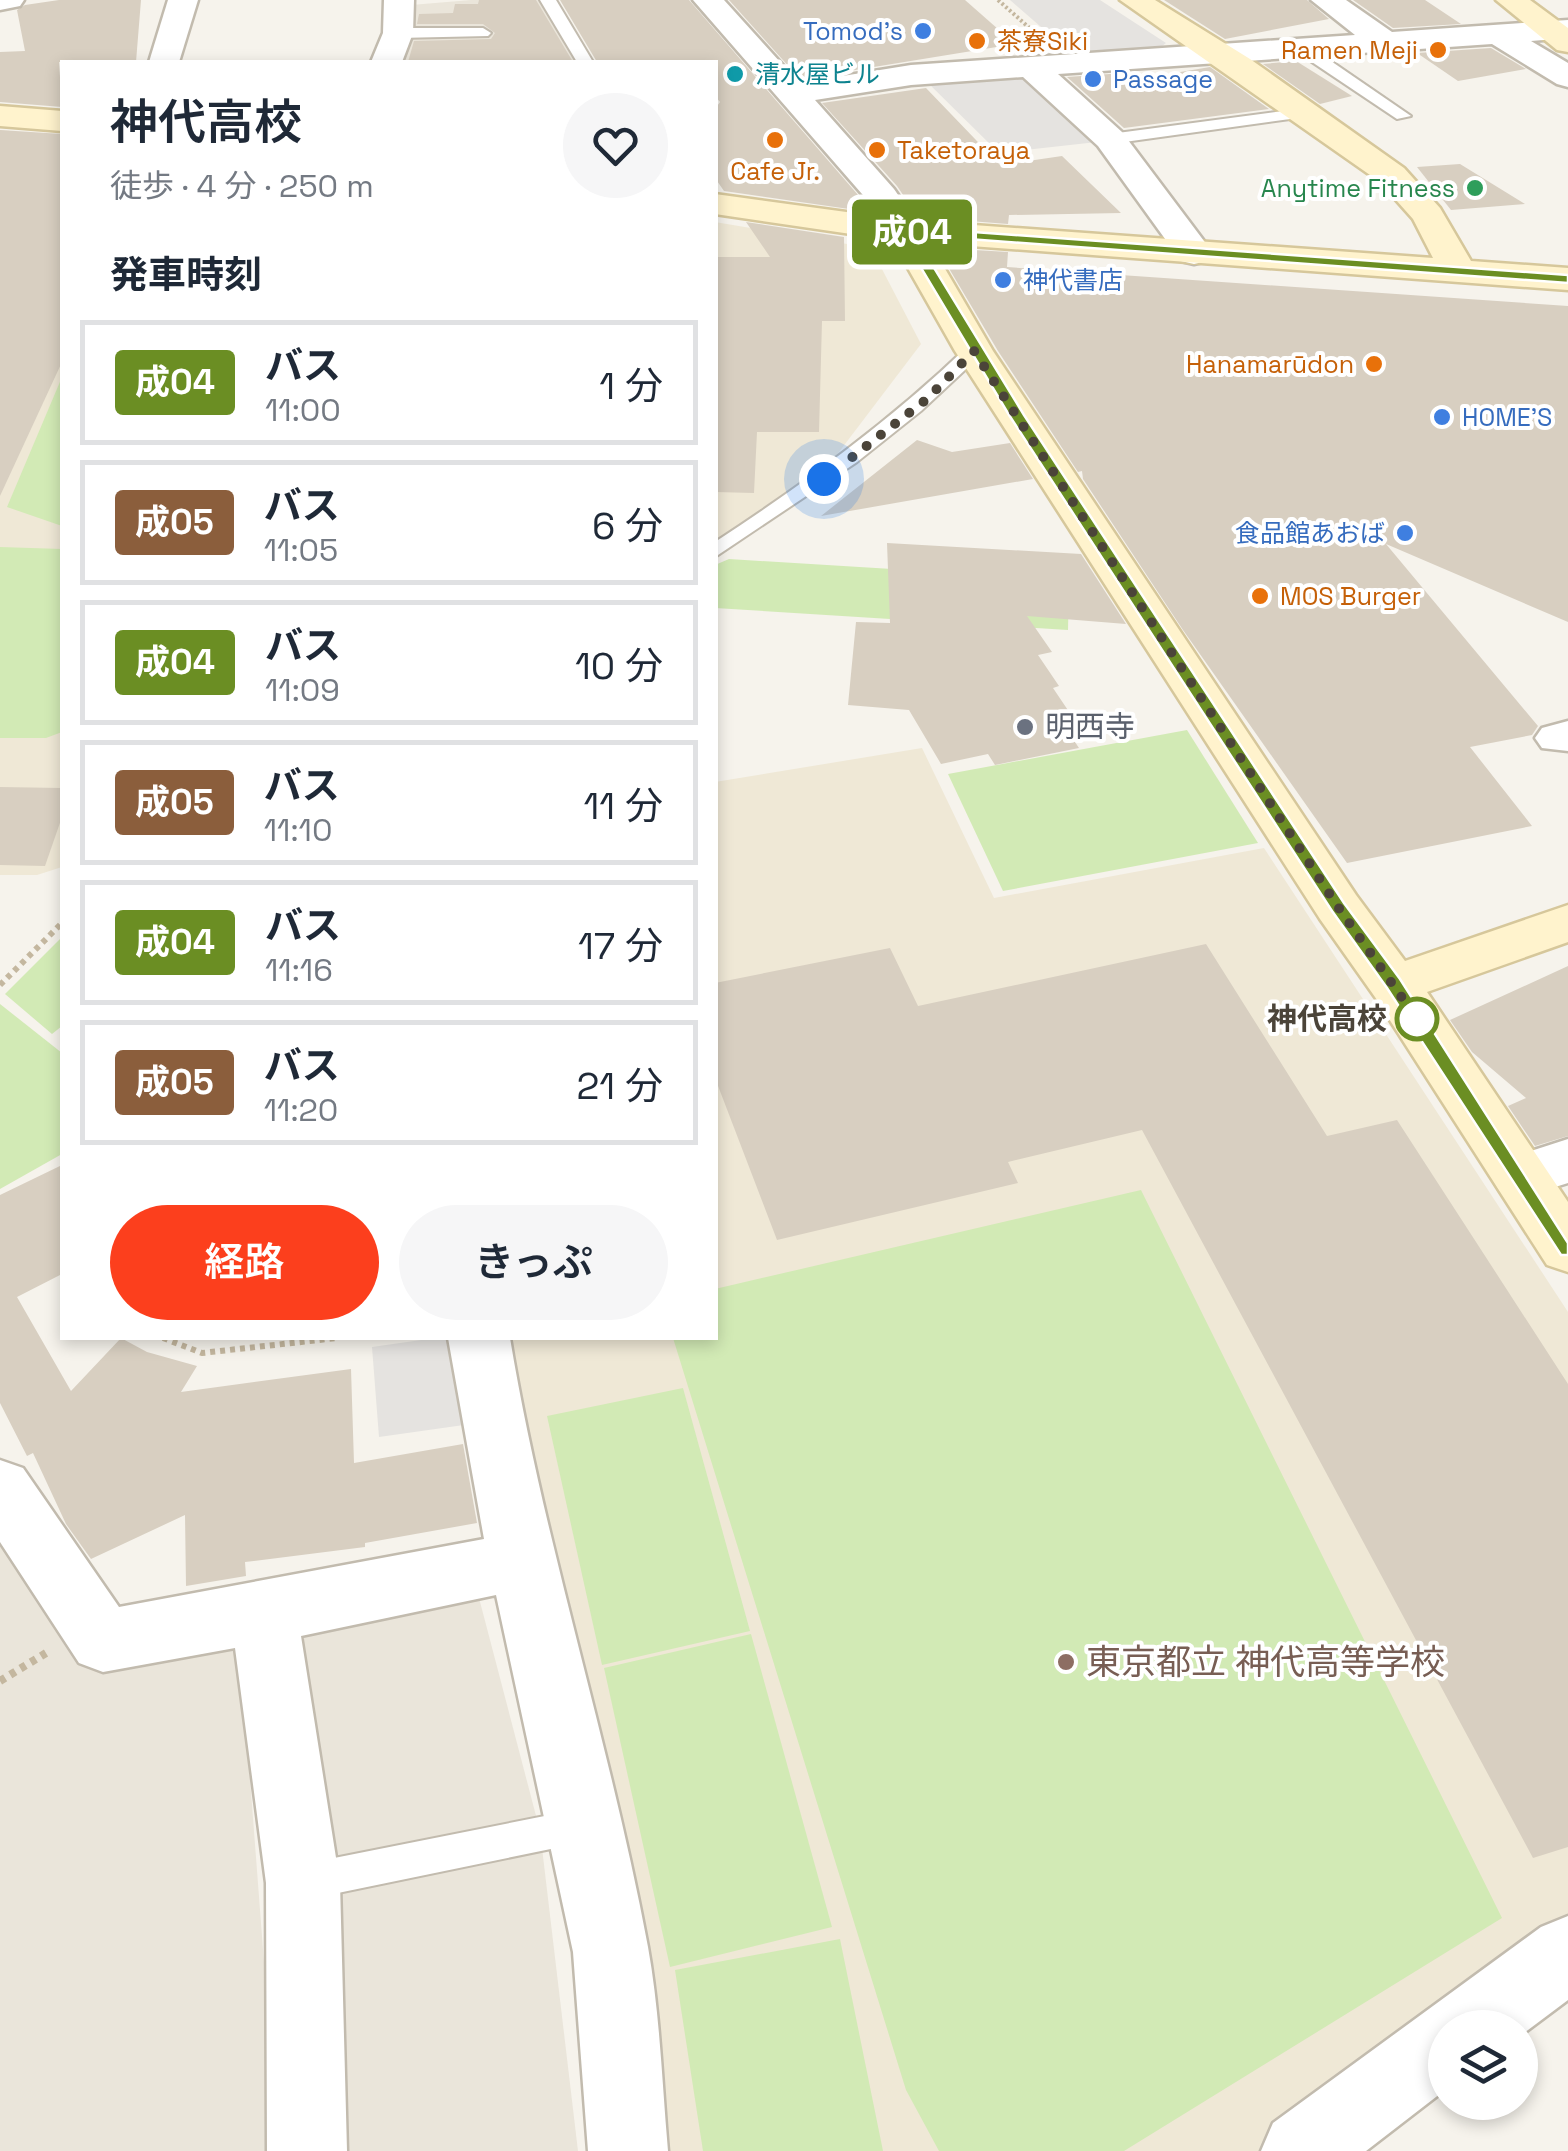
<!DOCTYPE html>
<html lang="ja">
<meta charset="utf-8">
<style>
:root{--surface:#fff;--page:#f6f6f7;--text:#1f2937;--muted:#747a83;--line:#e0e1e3;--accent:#fc3f1d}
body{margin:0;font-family:"Space Grotesk","Noto Sans JP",sans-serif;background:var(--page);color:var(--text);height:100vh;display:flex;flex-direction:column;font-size:38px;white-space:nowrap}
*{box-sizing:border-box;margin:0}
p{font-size:32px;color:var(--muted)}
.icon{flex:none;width:55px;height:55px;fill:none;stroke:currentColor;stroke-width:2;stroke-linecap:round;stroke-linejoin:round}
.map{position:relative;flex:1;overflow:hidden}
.drawer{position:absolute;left:60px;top:60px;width:658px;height:1280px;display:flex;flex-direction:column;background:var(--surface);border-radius:0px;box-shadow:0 5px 15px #0003}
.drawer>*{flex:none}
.badge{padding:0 20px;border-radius:8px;font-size:35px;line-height:65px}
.fabs{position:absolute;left:1428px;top:2010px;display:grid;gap:20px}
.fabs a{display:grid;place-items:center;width:110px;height:110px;border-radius:50%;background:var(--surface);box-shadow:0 5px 15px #0003;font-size:50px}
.you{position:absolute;width:50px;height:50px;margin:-25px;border:8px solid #fff;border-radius:50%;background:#1a73e8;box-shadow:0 0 0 15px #1a73e833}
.map>.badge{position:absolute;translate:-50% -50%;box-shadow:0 0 0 5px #fff}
h2{padding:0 50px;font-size:38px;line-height:90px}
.round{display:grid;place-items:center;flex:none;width:105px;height:105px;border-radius:52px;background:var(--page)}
.headline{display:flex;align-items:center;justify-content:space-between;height:170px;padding:0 50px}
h1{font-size:48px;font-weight:600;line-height:75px}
.primary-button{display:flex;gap:20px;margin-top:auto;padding:20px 50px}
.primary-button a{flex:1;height:115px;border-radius:60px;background:var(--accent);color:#fff;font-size:40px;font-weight:600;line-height:115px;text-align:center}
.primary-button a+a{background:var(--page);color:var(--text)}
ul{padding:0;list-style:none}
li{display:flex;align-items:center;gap:30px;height:125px;margin:0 20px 15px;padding:0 30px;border:5px solid var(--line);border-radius:0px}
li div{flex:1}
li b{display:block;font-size:38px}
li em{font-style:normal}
li .badge{min-width:110px;font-weight:700;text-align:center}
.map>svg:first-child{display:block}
.residential{fill:#eae5da}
.education{fill:#efe8d6}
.green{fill:#d2eab5}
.parking{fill:#e5e3e0}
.building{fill:#d8cfc1}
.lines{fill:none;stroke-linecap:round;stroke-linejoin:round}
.lane-casing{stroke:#c2bbae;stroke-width:4}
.street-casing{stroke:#c2bbae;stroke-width:5}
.secondary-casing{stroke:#d6c79b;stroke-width:5}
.path-far2{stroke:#c4b79f;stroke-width:4;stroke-dasharray:2.5 2.5;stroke-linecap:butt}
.path-far1{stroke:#c4b79f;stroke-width:6;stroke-dasharray:5 5;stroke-linecap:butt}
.path{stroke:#c4b79f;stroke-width:8;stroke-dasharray:6 6;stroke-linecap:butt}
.lane{fill:#fff;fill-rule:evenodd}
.street{fill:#fff;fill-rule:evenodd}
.secondary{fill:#fff3cd;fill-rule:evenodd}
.line{fill:#6b8e23;stroke:#fff;stroke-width:2.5}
.walk{stroke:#4b4439;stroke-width:10;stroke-dasharray:0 18}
.shop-dot{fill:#3f7fe0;stroke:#fff;stroke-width:4}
.food-dot{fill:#e8710a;stroke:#fff;stroke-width:4}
.culture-dot{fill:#0f9aa8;stroke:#fff;stroke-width:4}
.leisure-dot{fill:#2e9e5b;stroke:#fff;stroke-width:4}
.worship-dot{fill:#6b7280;stroke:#fff;stroke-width:4}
.stop-dot{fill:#fff;stroke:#6b8e23;stroke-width:5}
.education-dot{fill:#8d6e63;stroke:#fff;stroke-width:4}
.labels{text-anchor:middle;stroke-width:8;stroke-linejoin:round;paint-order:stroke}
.far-shop-label{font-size:25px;fill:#366cbe;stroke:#fff;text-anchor:start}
.far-food-label{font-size:25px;fill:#c56008;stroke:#fff;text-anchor:start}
.far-culture-label{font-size:25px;fill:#0d838f;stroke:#fff;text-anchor:start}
.far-leisure-label{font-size:25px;fill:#27864d;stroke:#fff;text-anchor:end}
.worship-label{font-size:30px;fill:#5b616d;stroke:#fff;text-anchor:start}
.stop-label{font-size:30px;font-weight:bold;fill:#4b4439;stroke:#fff;text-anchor:end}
.near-education-label{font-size:35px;fill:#785e54;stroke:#fff;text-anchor:start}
</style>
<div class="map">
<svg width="1568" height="2151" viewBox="0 0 1568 2151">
<rect width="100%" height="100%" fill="#f6f3ec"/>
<g class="residential">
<polygon points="471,0 540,0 579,62 396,62 403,41 413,37 488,37 488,30 415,30 406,26 411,5"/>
<polygon points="0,1506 96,1647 238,1621 268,2015 265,2151 0,2151"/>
<polygon points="473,1575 540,1831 578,2151 328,2151 278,1616"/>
</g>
<g class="education">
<polygon points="0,130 62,136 62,867 37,875 0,875"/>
<polygon points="715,222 871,248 921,344 820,477 715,542"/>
<polygon points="922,748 994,898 1264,848 1568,1312 1568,1933 1260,2151 654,2151 501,1408 493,1338 715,1338 715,782"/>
</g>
<g class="green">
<polygon points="62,377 62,526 7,507"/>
<polygon points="0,547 62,549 62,732 46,738 0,738"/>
<polygon points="729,559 1069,580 1068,630 715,608 715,565"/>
<polygon points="1187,730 1258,843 1003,891 948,774"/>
<polygon points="62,937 62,1026 52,1034 5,994"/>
<polygon points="0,1004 62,1053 62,1154 0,1189"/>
<polygon points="1141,1190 1502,1918 1124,2151 939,2151 906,2090 673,1338 715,1338 715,1289"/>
<polygon points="683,1388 750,1631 602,1665 547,1416"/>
<polygon points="751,1634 832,1927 670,1967 604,1668"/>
<polygon points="840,1939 883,2151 703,2151 675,1970"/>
</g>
<g class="parking">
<polygon points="1010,0 1100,0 1166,43 1157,50 1071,53"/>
<polygon points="1021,74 1097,142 999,153 924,79"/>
<polygon points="435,1338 466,1338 478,1423 379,1437 372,1347"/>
</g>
<g class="building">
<polygon points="59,0 141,0 136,62 59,62 62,107 0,102 0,52 25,51 17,10 25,5"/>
<polygon points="479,0 536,0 573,62 408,62 414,41 491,39 495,33 483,24 417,24 419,14 453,13 455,4 478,4"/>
<polygon points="560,0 689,0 865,203 856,210 724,191 715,178 715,109 720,102 715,96 715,62 597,62"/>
<polygon points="729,0 965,0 1015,44 800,79"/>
<polygon points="1164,0 1307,0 1329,19 1225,39"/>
<polygon points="1353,0 1425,0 1461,24 1393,28"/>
<polygon points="1491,48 1526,69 1458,81 1417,53"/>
<polygon points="1296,61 1352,96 1320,104 1263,64"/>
<polygon points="1210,67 1269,109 1124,128 1067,77 1138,72 1145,78"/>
<polygon points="926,88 1000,165 1062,156 1121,213 1009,215 1008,224 918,217 897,186 822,103"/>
<polygon points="0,130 62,134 62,362 0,496"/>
<polygon points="1460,164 1525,204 1451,210 1417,167"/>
<polygon points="746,222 844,237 845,321 822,321 819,432 757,432 754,493 715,492 715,257 770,257"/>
<polygon points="941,248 1008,252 1007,267 1568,306 1568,622 1386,544 1538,726 1532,735 1470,747 1532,826 1347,863 1183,630 1083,479 1082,471 1078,472 998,351 944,260 950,257"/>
<polygon points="917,440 952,452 1010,443 1033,479 821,516"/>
<polygon points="887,543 1081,554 1126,624 1027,616 1052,652 1038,655 1059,686 1053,688 1086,737 1073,739 1079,748 995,765 988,754 941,764 909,710 848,705 856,622 890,623"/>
<polygon points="0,787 62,788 62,817 45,866 0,865"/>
<polygon points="1206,944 1327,1136 1397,1120 1568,1384 1568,1847 1533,1858 1142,1130 1008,1162 1018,1183 777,1240 715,1078 715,983 890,948 918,1006"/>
<polygon points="1568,966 1568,1136 1535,1146 1508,1106 1526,1098 1472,1052 1450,1020"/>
<polygon points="62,1165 62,1274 17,1297 71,1391 121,1338 147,1352 197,1366 181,1392 351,1369 354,1463 463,1444 477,1523 365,1543 365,1547 245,1562 246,1576 186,1586 185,1515 91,1559 66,1524 33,1453 27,1456 0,1403 0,1195"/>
</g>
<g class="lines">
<g class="lane-casing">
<g id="lane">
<polygon points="540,0 556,0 593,62 577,62"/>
<polygon points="483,28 491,33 488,36 398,38 390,33 398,28"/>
<polygon points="1297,46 1309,46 1411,116 1397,119 1297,52"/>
<polygon points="1306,108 1314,113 1312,116 1110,144 1102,139 1110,134"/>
<path d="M 974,345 L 984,351 L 981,355 L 921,411 L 857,462 L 715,557 L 715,542 C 805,483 890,421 967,347 Z"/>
<polygon points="580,1809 593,1814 598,1826 593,1838 580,1843 304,1900 291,1895 286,1882 291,1869 304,1864"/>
</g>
</g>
<g class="street-casing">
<g id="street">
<polygon points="0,0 24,0 20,6 0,10"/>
<polygon points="168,0 198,0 179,62 149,62"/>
<polygon points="384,0 414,0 413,33 402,62 371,62 383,33"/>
<polygon points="693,0 724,0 799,83 911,65 1355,35 1311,0 1346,0 1392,32 1568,20 1568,38 1531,41 1568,63 1568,87 1557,84 1492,44 1058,74 1122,132 1207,245 1212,253 1207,261 1194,264 1181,261 1098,146 1023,77 911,85 815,100 894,189 923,231 918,239 905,242 892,239 869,202"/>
<polygon points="1568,721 1568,751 1542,748 1535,738 1542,728"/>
<polygon points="1568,1139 1568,1183 1520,1198 1500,1191 1491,1176 1500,1161"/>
<path d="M 448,1338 L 510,1338 C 544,1544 610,1742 648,1947 C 660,2014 662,2083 668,2151 L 588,2151 L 573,1952 L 496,1595 L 301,1636 L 340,1883 L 347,2151 L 267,2151 L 266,1883 L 235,1648 L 103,1672 L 79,1663 L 0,1542 L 0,1460 L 23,1468 L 119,1607 L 484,1539 Z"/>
<polygon points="1568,1916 1568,2000 1520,2036 1520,2028 1445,2028 1445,2090 1366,2151 1261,2151 1273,2123 1541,1927"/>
</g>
</g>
<g class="secondary-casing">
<g id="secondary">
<polygon points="1120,0 1155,0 1250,59 1404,168 1440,208 1471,261 1568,268 1568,290 930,243 993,351 1356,895 1405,961 1568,905 1568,942 1427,992 1568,1202 1568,1272 1547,1265 1375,997 1320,919 955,351 892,240 715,214 715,194 905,220 1433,258 1413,219 1380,182"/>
<polygon points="1496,0 1530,0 1568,28 1568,52 1557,50"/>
<polygon points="0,106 62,111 62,131 0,126"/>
</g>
</g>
<polyline class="path-far2" points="998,0 1034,32"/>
<g class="path-far1">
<polyline points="0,985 62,923"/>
<polyline points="163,1338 202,1353 337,1338"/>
</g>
<polyline class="path" points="0,1681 46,1653"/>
<use href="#lane" class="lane"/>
<use href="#street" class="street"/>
<use href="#secondary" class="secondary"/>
</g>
<polygon class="line" points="905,227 1568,275 1568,283 914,235 1024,415 1344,903 1400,979 1568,1243 1568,1255 1561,1255 1387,988 1332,911 1009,415 899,231"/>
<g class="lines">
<polyline class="walk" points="824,479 927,399 974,351 1338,907 1417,1019"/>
</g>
<g class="shop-dot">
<circle cx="923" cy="31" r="10"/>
<circle cx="1093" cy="79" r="10"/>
<circle cx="1003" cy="280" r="10"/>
<circle cx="1442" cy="417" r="10"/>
<circle cx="1405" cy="533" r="10"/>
</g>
<g class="food-dot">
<circle cx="977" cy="41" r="10"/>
<circle cx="1438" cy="50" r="10"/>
<circle cx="775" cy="140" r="10"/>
<circle cx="877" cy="150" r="10"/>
<circle cx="1374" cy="364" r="10"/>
<circle cx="1260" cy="596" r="10"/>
</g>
<circle class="culture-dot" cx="735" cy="74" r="10"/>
<circle class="leisure-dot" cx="1475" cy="188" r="10"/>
<circle class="worship-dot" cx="1025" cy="727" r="10"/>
<circle class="stop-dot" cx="1417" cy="1019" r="20"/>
<circle class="education-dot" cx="1066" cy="1662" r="10"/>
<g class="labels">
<g class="far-shop-label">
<text x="903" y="40" text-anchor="end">Tomod's</text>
<text x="1113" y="88">Passage</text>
<text x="1023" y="289">神代書店</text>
<text x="1462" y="426">HOME'S</text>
<text x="1385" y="542" text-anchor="end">食品館あおば</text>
</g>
<g class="far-food-label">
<text x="997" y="50">茶寮Siki</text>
<text x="1418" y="59" text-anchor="end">Ramen Meji</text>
<text x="897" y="159">Taketoraya</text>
<text x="775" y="180" text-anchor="middle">Cafe Jr.</text>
<text x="1354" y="373" text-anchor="end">Hanamarūdon</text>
<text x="1280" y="605">MOS Burger</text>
</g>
<g class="far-culture-label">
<text x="755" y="83">清水屋ビル</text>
</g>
<g class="far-leisure-label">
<text x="1455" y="197">Anytime Fitness</text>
</g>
<g class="worship-label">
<text x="1045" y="737">明西寺</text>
</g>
<g class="stop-label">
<text x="1387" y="1029">神代高校</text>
</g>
<g class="near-education-label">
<text x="1086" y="1674">東京都立 神代高等学校</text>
</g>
</g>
</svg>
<div class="fabs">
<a><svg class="icon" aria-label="layers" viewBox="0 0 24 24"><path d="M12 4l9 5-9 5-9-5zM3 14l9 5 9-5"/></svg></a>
</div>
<div class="you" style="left:824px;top:479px"></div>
<b class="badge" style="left:912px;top:232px;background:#6b8e23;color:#fff">成04</b>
<section class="drawer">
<div class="headline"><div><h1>神代高校</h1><p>徒歩 · 4 分 · 250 m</p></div><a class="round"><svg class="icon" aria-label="heart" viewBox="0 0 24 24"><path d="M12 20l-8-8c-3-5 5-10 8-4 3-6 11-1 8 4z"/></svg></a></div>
<h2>発車時刻</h2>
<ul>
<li><span class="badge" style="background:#6b8e23;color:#fff">成04</span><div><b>バス</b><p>11:00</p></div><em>1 分</em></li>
<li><span class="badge" style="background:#8b5e3c;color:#fff">成05</span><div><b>バス</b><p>11:05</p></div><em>6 分</em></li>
<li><span class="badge" style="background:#6b8e23;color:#fff">成04</span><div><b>バス</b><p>11:09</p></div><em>10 分</em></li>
<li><span class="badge" style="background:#8b5e3c;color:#fff">成05</span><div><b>バス</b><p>11:10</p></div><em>11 分</em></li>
<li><span class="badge" style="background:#6b8e23;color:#fff">成04</span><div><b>バス</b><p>11:16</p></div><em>17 分</em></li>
<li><span class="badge" style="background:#8b5e3c;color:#fff">成05</span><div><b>バス</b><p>11:20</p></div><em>21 分</em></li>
</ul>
<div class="primary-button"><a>経路</a><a>きっぷ</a></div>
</section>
</div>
